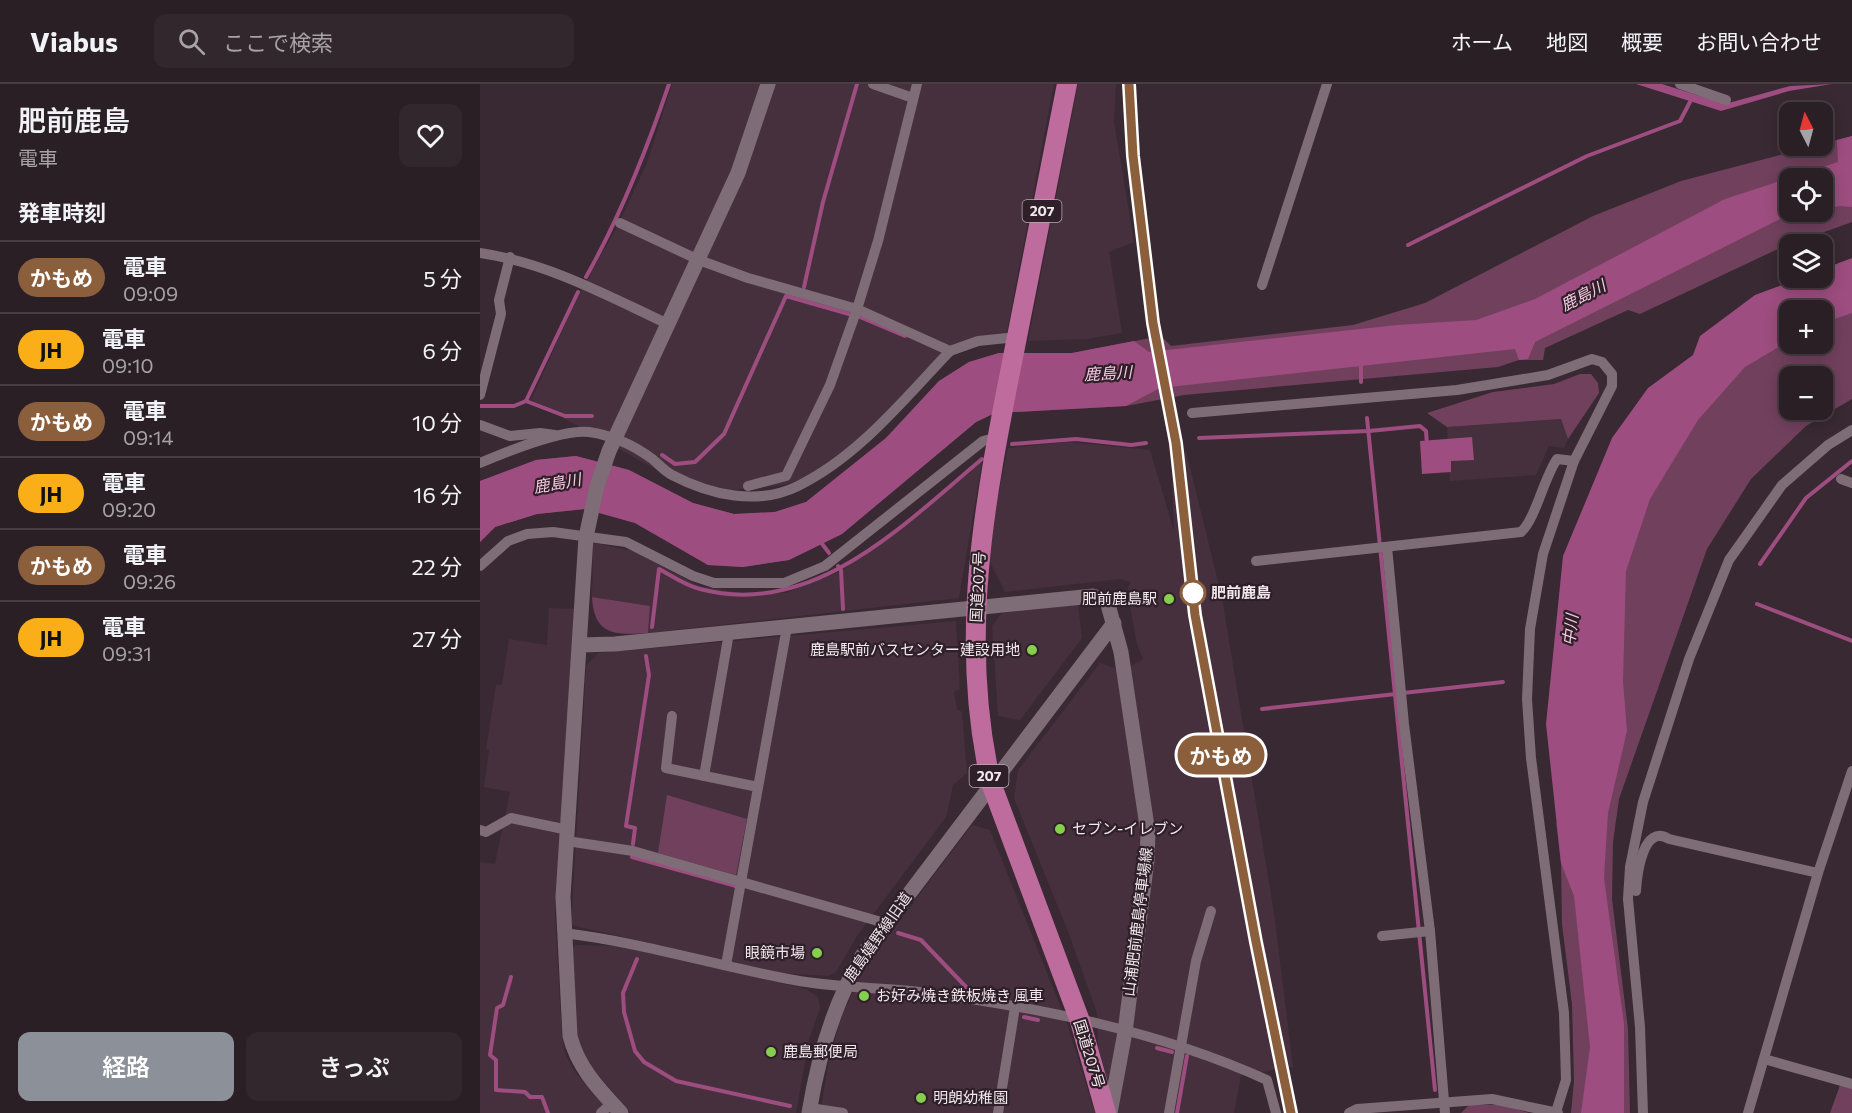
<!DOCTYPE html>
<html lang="ja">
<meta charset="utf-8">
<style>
:root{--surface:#2b1f26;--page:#33272e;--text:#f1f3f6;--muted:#a6a2a7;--line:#473d43;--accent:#8c9099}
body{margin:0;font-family:Commissioner,"Noto Sans JP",sans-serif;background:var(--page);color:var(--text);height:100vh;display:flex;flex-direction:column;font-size:22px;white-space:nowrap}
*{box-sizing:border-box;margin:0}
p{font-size:20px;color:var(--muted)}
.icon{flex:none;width:33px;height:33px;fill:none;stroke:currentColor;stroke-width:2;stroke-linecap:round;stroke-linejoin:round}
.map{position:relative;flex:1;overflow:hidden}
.drawer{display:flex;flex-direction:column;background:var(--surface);width:480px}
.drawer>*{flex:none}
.badge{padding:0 12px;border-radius:20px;font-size:21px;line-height:39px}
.needle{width:39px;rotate:354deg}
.controls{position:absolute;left:1299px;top:18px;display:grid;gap:12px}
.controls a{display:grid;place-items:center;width:54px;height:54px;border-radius:12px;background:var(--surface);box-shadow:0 3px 15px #0003,0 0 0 2px var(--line);font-size:30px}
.map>.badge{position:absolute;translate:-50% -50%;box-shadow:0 0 0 3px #fff}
h2{padding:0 18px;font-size:22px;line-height:54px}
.round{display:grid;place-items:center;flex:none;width:63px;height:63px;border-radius:12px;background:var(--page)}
.headline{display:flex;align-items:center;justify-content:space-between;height:102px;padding:0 18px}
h1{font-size:28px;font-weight:600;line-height:45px}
.button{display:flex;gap:12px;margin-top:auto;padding:12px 18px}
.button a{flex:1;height:69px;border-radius:12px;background:var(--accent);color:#fff;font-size:24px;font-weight:600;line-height:69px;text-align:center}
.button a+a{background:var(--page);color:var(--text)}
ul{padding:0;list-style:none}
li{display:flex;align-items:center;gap:18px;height:72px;padding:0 18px;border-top:2px solid var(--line)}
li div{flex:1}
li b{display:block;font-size:22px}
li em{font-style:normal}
li .badge{min-width:66px;font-weight:700;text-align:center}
header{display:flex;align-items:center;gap:36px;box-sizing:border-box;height:84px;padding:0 30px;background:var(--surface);border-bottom:2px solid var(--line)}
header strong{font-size:28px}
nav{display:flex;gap:33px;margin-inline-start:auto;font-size:21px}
.search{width:420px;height:54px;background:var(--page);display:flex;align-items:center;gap:15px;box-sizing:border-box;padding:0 21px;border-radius:12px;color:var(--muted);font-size:22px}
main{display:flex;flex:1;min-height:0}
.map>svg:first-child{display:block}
.built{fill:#46303d}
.green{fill:#71405d;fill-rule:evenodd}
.water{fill:#9d4d7f}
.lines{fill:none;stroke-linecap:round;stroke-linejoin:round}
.stream{stroke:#9d4d7f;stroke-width:4}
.street{stroke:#7e6c76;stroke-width:10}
.secondary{stroke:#7e6c76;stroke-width:15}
.highway{stroke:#be6b9d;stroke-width:20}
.rail{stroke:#aa9ea4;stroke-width:4;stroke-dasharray:8 8;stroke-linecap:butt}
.line-casing{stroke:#fff;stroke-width:14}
.line{stroke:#8b5e3c;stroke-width:9}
.stop-dot{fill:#fff;stroke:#8b5e3c;stroke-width:3}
.poi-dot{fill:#85cf4d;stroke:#2e1f28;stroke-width:2}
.labels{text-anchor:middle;stroke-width:4.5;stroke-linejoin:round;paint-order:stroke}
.shield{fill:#2e1f28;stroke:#b6abb1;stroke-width:1.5}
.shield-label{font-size:14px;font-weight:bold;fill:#f1e7ec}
.street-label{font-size:15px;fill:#f1e7ec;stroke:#2e1f28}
.stop-label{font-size:15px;font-weight:bold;fill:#f1e7ec;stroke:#2e1f28;text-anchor:start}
.poi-label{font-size:15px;fill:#f1e7ec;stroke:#2e1f28;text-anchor:start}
.water-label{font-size:16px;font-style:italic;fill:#f6c9e2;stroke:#2e1f28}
</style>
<header>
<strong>Viabus</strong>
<div class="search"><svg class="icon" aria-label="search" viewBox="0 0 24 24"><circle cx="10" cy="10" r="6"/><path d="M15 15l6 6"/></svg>ここで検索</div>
<nav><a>ホーム</a><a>地図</a><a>概要</a><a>お問い合わせ</a></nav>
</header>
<main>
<section class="drawer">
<div class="headline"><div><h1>肥前鹿島</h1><p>電車</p></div><a class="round"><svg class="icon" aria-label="heart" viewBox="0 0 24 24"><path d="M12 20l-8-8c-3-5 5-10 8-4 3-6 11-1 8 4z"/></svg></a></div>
<h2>発車時刻</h2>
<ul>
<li><span class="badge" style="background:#8b5e3c;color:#fff">かもめ</span><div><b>電車</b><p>09:09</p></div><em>5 分</em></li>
<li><span class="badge" style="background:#faaf18;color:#111">JH</span><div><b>電車</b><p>09:10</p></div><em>6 分</em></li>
<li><span class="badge" style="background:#8b5e3c;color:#fff">かもめ</span><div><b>電車</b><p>09:14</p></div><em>10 分</em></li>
<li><span class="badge" style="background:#faaf18;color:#111">JH</span><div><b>電車</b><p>09:20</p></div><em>16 分</em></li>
<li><span class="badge" style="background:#8b5e3c;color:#fff">かもめ</span><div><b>電車</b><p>09:26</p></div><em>22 分</em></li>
<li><span class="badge" style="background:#faaf18;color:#111">JH</span><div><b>電車</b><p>09:31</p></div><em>27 分</em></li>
</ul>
<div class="button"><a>経路</a><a>きっぷ</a></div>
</section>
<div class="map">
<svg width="1372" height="1029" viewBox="0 0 1372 1029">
<rect width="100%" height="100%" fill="#392932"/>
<g class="built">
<polygon points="192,0 574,0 525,258 499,260 472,270 351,385 304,401 252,406 191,394 51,316 99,210 136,145 167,79"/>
<polygon points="598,0 636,0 634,38 654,158 629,168 642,249 607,255 548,257"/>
<polygon points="1081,335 1088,355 1084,364 1069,362 1056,391 970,397 967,343"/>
<polygon points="588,358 670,366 694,447 691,369 706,367 742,514 794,829 813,983 761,991 754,1029 636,1029 618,967 617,929 589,850 534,714 538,686 620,579 637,585 648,584 663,575 657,560 647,506 651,498 640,495 525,508 506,470 528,364"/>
<polygon points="502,378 479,514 168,549 170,522 112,513 113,459 153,467 219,502 261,509 306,509 361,487 418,448"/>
<polygon points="598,520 602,554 540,636 518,632 512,542 522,529"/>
<polygon points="69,524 95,525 75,829 82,953 85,970 94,987 131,1029 0,1029 0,778 15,780 30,708 4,703 9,666 6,666 16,601 22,601 29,555 67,561"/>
<polygon points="476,537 480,605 474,608 477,625 482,628 487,689 473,701 466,733 377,852 356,888 348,892 300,889 91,841 106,582 118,569"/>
<polygon points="492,741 510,746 587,939 615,1029 340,1029 350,971 362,932 384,884"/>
<polygon points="96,861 141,862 326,905 338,913 340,924 329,956 316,1029 151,1029 104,975 97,955 91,865"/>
</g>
<g class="green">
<polygon points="1372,52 1372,81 1342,94 1310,94 994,246 547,281 325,442 0,397 56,376 96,372 149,386 213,419 254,430 295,428 326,418 406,354 459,297 489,278 519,269 592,269 681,252 691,262 873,241 945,219 1113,132 1201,97"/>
<polygon points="1372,109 1372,138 1300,164 1160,230 1148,226 1065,264 1063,276 1039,276 1018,283 704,311 646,322 515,329 496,338 362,450 309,476 263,483 228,481 155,439 105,425 57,430 15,443 0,458 0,440 67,408 262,471 468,331 1030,255 1310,128 1342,128 1343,115"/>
<path d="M 1372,197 L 1372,315 L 1326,342 L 1271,395 L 1227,465 L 1139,715 L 1133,758 L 1132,815 L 1148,945 L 1150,1029 L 1135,1029 L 1112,794 L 1126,447 L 1313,220 ZM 1310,226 L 1342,226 L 1342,260 L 1310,260 ZM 1310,292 L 1342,292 L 1342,326 L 1310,326 Z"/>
<polygon points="1100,290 1111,290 1118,299 1119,309 1088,355 1081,335 967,343 947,329 1013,308 1074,300"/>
<path d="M 112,513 L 170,522 L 168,549 C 135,551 114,552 112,513 Z"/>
<polygon points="187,711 267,735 256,791 178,769"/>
<polygon points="1076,737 1100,806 1123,954 1112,1029 1091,1029 1094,997 1092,920 1082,840 1081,779"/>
<polygon points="1363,993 1372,996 1372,1029 1350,1029"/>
<polygon points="989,1021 1023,1021 1049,1029 981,1029"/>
</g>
<g class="water">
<polygon points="1156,0 1182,0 1245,20 1310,2 1352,0 1309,7 1241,27"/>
<polygon points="1372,52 1372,123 1359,122 1343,126 1342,94 1310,94 1310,128 1334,128 1300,135 1055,258 1048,275 1039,276 1035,265 680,304 646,322 515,329 496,338 362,450 309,476 263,483 228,481 155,439 105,425 57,430 15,443 0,458 0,397 56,376 96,372 149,386 213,419 254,430 295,428 326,418 406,354 459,297 489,278 519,269 592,269 654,257 669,268 917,241 996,236 1055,215 1245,115 1358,78 1357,56"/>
<polygon points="1372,174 1372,229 1343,239 1342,226 1310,226 1309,257 1265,283 1218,336 1170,415 1146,487 1143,597 1147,647 1128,729 1124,794 1144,940 1144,1029 1101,1029 1110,963 1094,812 1081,779 1066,640 1083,472 1132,354 1168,304 1213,271 1220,252 1275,211 1321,194 1342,194 1343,185"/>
<polygon points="992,353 994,376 971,377 971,388 942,390 940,357"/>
</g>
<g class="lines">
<g class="stream">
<polyline points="928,161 1107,72 1200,37 1211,16"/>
<path d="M 106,193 C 141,131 166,68 189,0"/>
<polyline points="324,203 343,118 377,0"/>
<polyline points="380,233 425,252"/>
<polyline points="881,298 881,278"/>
<polyline points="46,317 85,332 112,332"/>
<polyline points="0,322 34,322 46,317 98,208"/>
<polyline points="887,334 955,1006"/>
<polyline points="719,354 889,347 940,342 946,347 947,361"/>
<polyline points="532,360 596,355 651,361 666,359"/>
<polyline points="182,371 195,380 215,378 244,350 306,212 369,230"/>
<polyline points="340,457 349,469"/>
<polyline points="1280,480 1326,414 1372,377"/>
<polyline points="358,482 361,486 363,525"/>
<polyline points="1277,520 1372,557"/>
<path d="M 172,543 L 179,485 C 192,492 206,502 220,505 C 333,535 423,441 502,375"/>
<polyline points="923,609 1023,598"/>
<polyline points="782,625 916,610"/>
<polyline points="153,760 155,744 146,742 169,591 166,572"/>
<polyline points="152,773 256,802"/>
<polyline points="418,849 441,856 487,904"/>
<polyline points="157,875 143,909 144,928 155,967 164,978 196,997 310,1022"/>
<polyline points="31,893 23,921 17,924 10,971 16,976 16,1006 45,1008 50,1013 62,1013 68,1029"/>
<polyline points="544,933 558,936"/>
<polyline points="677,964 692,968"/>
<polyline points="697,1029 707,972"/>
</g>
<g class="street">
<polyline points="393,0 433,14"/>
<polyline points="1200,0 1246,16"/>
<polyline points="140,139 219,176 268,194 377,225 470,267 498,257 537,253"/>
<path d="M 0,169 C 68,179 126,211 188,240"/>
<polyline points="782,201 847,0"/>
<polyline points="0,311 21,230 19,216 30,173"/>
<polyline points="712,329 977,306 1068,291 1112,275 1122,278 1132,290 1132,302 1094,377 1063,470 1050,545 1047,615 1051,674 1084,929 1086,996 1076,1028"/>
<polyline points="0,341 30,352 60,349 75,351"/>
<path d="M 0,379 C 26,368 81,345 109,348 C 130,351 153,361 171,374 C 178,379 184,387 192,391 C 230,411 278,422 318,402 C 379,372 424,315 470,267"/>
<polyline points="1361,395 1372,399"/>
<polyline points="268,402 306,392 350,301 377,225 398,157 437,0"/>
<polyline points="907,463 924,640 950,847 965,1029"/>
<path d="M 776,477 L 1041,448 C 1056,434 1063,396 1077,375 L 1094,377"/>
<polyline points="0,482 28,457 47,450 73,448 146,458 213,492 234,499 304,499 345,482 503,357 518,353"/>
<polyline points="192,632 186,684 278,703"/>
<polyline points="224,692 249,549"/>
<polyline points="0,746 6,748 31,734 88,746"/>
<polyline points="87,757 153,767 405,839"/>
<path d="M 1156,807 C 1157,790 1163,739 1189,755 L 1338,789"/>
<path d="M 83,849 C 161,858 236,882 314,896 C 356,904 398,903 440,908 C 558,923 679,947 787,996 L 796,1029"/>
<polyline points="902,852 950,847"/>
<polyline points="246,881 307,543"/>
<polyline points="1284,975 1372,1000"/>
<polyline points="330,1024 363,1029"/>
<polyline points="121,1029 132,1019"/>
<polyline points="518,1029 535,923"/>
<polyline points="689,1029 716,877 731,827"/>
<polyline points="869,1029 877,1025 1012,1015 1078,1029"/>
<polyline points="1163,1029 1160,943 1148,815 1150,783 1163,718 1209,575 1249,476 1302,401 1348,361 1372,346"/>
<polyline points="1268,1029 1338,789 1372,687"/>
</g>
<g class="secondary">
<polyline points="100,561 135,560 613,512 627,517 641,568 668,749 667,776 645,948 630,1029"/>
<path d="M 141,1029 C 119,1005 98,984 90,952 L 83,813 L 106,453 L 117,402 L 129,367 L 258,89 L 288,0"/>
<path d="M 329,1029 C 338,973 353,921 382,872 L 634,539"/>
</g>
<path class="highway" d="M 587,0 C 569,88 553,176 535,263 C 506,410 477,551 511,699 L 600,937 L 626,1029"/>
<polyline class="rail" points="649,0 653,72 673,239 696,359 715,531 776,858 811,1029"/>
</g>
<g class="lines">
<g class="line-casing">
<polyline id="line" points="649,0 653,72 673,239 696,359 715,531 776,858 811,1029"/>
</g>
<use href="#line" class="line"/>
</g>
<circle class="stop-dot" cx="713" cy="509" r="12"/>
<g class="poi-dot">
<circle cx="689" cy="515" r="6"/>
<circle cx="552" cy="566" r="6"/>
<circle cx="580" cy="745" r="6"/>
<circle cx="337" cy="869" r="6"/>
<circle cx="384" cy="912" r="6"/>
<circle cx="291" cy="968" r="6"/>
<circle cx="441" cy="1014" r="6"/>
</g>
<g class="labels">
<g class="shield">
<rect x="542.5" y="116" width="39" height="22" rx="4.5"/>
<rect x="489.5" y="681" width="39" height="22" rx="4.5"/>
</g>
<g class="shield-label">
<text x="562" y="132">207</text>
<text x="509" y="697">207</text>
</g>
<g class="street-label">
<text transform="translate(498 503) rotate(-87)" y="5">国道207号</text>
<text transform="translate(658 838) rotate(-83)" y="5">山浦肥前鹿島停車場線</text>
<text transform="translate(398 853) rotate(-55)" y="5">鹿島嬉野線旧道</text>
<text transform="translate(609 970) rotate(73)" y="5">国道207号</text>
</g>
<g class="stop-label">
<text x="731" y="514">肥前鹿島</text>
</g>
<g class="poi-label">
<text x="677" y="520" text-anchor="end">肥前鹿島駅</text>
<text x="540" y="571" text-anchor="end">鹿島駅前バスセンター建設用地</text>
<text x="592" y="750">セブン-イレブン</text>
<text x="325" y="874" text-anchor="end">眼鏡市場</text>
<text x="396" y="917">お好み焼き鉄板焼き 風車</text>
<text x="303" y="973">鹿島郵便局</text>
<text x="453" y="1019">明朗幼稚園</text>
</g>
<g class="water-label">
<text transform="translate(1103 211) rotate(-27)" y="6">鹿島川</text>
<text transform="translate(628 289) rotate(-3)" y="6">鹿島川</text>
<text transform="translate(77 399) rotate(-10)" y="6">鹿島川</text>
<text transform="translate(1090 546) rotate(-83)" y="6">中川</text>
</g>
</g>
</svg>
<div class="controls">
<a><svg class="needle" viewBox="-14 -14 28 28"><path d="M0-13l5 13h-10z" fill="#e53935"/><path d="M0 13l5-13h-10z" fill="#a6a2a7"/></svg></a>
<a><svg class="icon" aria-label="locate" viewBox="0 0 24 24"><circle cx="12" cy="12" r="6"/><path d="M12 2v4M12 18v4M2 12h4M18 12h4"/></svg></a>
<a><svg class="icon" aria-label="layers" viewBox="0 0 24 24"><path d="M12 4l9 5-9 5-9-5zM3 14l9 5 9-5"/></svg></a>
<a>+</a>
<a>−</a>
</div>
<b class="badge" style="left:741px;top:671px;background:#8b5e3c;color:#fff">かもめ</b>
</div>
</main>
